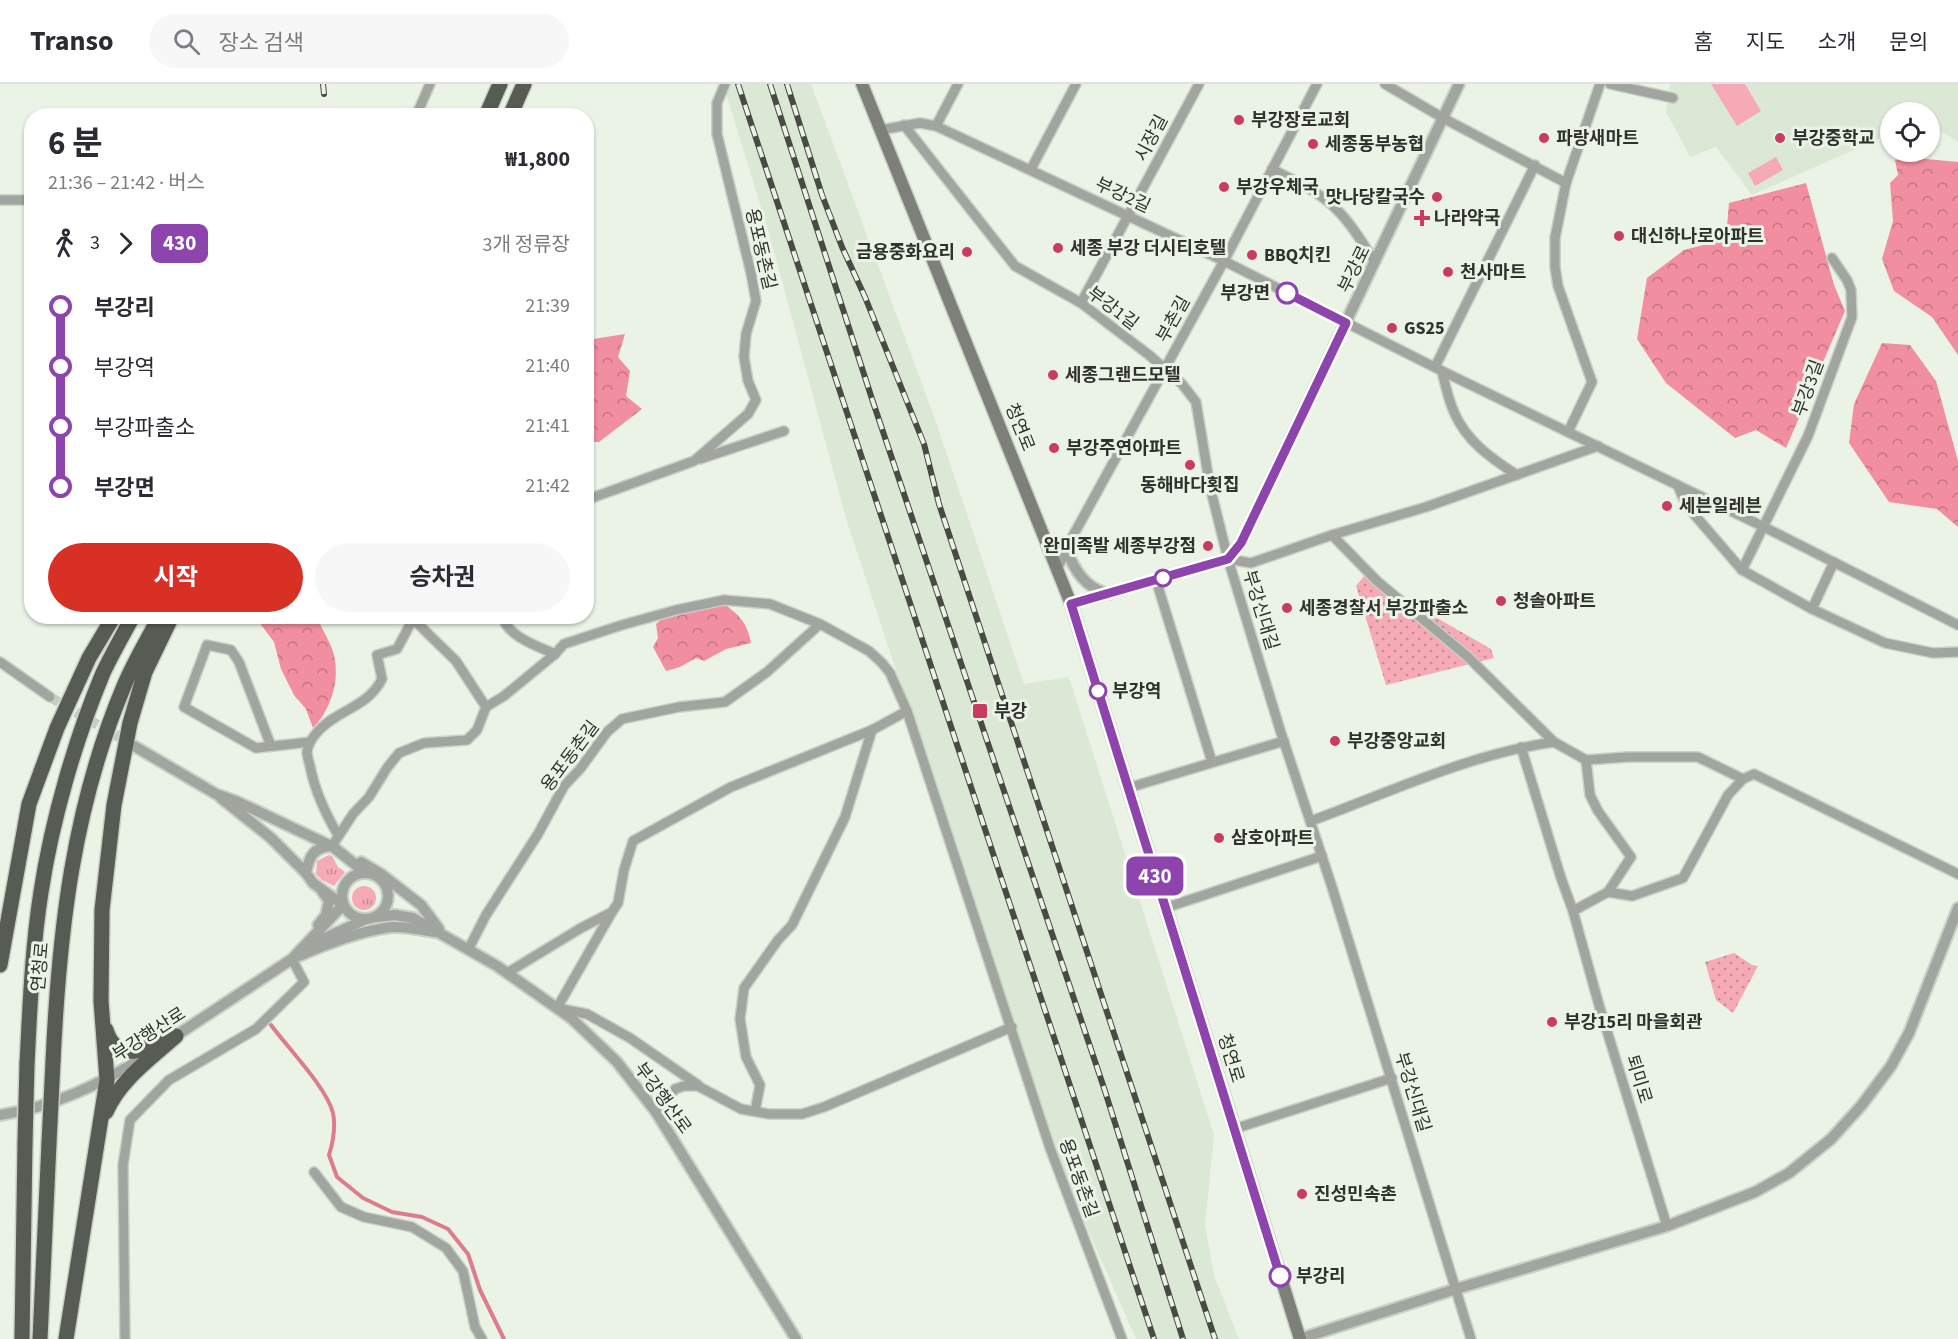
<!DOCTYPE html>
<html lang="ko">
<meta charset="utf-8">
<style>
:root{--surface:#fff;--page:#f7f7f7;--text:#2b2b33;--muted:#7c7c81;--line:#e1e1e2;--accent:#d93025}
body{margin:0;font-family:"Source Sans 3","Noto Sans KR",sans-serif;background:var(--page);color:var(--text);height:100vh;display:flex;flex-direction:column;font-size:22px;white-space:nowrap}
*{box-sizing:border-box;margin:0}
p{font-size:20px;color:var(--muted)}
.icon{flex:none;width:33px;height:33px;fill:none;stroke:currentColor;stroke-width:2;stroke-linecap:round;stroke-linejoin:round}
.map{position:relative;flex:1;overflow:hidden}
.panel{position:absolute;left:24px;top:24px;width:570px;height:516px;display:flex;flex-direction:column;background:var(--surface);border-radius:24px;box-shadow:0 2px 4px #0004}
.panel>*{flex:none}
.badge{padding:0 12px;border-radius:9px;font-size:21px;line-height:39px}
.buttons{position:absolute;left:1880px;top:18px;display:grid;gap:12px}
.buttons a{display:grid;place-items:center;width:60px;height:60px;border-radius:50%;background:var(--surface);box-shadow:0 2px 4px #0004;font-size:30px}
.map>.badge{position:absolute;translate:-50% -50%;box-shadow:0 0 0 3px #fff}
.legs{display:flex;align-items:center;gap:9px;height:66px;padding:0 24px;font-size:20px}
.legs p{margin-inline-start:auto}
.overview{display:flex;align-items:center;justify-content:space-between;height:102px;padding:0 24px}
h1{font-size:33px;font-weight:700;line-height:45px}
.cta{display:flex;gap:12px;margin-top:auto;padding:12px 24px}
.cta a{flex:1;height:69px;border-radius:36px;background:var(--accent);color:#fff;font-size:24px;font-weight:700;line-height:69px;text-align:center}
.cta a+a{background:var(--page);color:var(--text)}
ul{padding:0 24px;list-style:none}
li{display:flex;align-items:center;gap:21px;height:60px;font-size:22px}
li i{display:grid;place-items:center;width:9px;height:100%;margin:0 8px;background:currentColor}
li i::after{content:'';width:15px;height:15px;margin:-8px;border:4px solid;border-radius:50%;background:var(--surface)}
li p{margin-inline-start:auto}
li:first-child i{background:linear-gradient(#0000 50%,currentColor 0)}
li:last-child i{background:linear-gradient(currentColor 50%,#0000 0)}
header{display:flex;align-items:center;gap:36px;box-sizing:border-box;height:84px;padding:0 30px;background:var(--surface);border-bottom:2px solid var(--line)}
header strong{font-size:28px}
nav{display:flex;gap:33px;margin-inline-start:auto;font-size:21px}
.search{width:420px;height:54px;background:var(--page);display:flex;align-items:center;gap:15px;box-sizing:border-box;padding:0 21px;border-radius:33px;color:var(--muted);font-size:22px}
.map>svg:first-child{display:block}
.built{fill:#dce8d6}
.grass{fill:url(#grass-tufts)}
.forest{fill:url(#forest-crowns)}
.park{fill:url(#park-dots)}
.pitch{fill:#f5aab6}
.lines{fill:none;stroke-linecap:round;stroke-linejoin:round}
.stream{stroke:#dd7c8e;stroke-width:4}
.tertiary-tunnel{stroke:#c5ccc2;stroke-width:10;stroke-dasharray:10 5;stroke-linecap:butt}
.minor-casing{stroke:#c9d0c5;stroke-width:12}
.tertiary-casing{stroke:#c9d0c5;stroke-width:14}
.secondary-casing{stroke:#c9d0c5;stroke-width:15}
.trunk-casing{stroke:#c9d0c5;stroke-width:18}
.minor{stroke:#a1a5a0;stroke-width:9}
.tertiary{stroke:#a1a5a0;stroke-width:10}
.secondary{stroke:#7c8079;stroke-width:12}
.trunk{stroke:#565c53;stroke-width:15}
.rail-casing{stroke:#484b45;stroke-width:6}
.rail{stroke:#ebf3e7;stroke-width:4;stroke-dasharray:11;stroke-linecap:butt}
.trunk-bridge-casing{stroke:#c9d0c5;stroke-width:18;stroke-linecap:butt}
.trunk-bridge{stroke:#565c53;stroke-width:15}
.line-1-casing{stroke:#fff;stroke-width:14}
.line-1{stroke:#8e44ad;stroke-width:9}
.poi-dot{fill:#ca3b61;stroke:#ebf3e7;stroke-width:2}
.stop-1-dot{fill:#fff;stroke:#8e44ad;stroke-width:3}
.labels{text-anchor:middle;stroke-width:6;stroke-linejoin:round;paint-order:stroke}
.poi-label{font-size:18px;font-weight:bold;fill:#2e312c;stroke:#ebf3e7;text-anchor:start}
.street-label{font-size:18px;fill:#2e312c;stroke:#ebf3e7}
.stop-label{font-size:18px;font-weight:bold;fill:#2e312c;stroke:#ebf3e7;text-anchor:start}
</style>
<header>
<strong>Transo</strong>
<div class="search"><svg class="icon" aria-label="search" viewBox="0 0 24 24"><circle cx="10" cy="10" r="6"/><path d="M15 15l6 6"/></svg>장소 검색</div>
<nav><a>홈</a><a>지도</a><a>소개</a><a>문의</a></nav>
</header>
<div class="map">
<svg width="1958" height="1255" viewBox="0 0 1958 1255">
<defs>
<pattern id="grass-tufts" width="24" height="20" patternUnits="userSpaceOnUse" patternTransform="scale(1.5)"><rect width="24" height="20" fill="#f5aab6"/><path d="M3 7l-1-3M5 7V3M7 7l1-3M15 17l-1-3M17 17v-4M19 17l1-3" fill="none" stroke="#c78b94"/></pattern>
<pattern id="forest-crowns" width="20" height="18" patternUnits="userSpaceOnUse" patternTransform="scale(1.5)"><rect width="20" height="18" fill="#f18ea0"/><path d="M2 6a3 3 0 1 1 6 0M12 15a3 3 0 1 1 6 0" fill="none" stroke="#c47583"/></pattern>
<pattern id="park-dots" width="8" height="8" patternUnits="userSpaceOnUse" patternTransform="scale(1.5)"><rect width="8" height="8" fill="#f5aab6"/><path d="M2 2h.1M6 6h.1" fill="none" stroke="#c78b94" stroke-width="1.8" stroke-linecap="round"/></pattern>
</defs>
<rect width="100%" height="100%" fill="#ebf3e7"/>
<g class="built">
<polygon points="723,0 811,0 935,335 1024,600 1069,593 1214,1051 1205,1141 1214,1191 1239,1255 1136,1255 1061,1085 847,438 769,149"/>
<polygon points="1670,0 1958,0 1958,58 1929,40 1929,28 1890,28 1890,50 1752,111 1716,63 1690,73 1666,28"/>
</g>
<g class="grass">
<polygon points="329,771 332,772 338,783 345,788 334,802 322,796 316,790 317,777"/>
<circle cx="364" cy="814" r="12"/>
</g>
<g class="forest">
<polygon points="1915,74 1958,78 1958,271 1932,233 1894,207 1882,175 1893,137 1890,99 1898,91 1895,76"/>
<polygon points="1806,99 1834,201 1845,227 1786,364 1756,346 1735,354 1666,299 1637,255 1647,194 1684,166 1726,155 1729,119"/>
<polygon points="625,250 618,273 630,287 626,312 642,325 599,358 587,358 587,256"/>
<polygon points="1882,259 1910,261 1936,297 1958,377 1958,443 1937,425 1889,418 1849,359 1854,320"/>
<path d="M 723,519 C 740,532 747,538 751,559 L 726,565 L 704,577 L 696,574 L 680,583 L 666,587 L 653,563 L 658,554 L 656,540 L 663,534 Z"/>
<path d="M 251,533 L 317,533 C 322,546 334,563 335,577 C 339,600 329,628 313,644 L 306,625 L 294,611 L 281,585 L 274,558 L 256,534 Z"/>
</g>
<g class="park">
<polygon points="1364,492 1491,565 1494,574 1386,601 1356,502"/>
<polygon points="1734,869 1752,881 1758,882 1733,929 1716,916 1705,878"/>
</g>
<g class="pitch">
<polygon points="1711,0 1745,0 1761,27 1737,42"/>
<polygon points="1776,73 1783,86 1755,102 1748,89"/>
</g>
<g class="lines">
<path class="stream" d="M 271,941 C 287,963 327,1004 333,1029 C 336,1044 333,1058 329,1071 L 337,1093 L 363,1114 L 392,1128 L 422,1133 L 448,1145 L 468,1170 L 480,1206 L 504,1255"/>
<polyline class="tertiary-tunnel" points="50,613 131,660"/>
<g class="minor-casing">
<g id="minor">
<polyline points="1385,0 1443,34 1566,99"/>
<polyline points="1610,0 1673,14"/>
<polyline points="416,32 430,0"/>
<polyline points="904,41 1015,182 1081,219 1149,271 1182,300 1196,318 1210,403 1228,475 1281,649 1332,803 1471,1255"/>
<polyline points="936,42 958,0"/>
<polyline points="880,46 920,39 936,42 1224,177 1442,287 1764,443 1958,541"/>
<polyline points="1031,85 1076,0"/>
<path d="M 1272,85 C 1294,97 1319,107 1336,125 C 1352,140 1363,160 1375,178"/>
<polyline points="0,116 32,116"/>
<polyline points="1081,219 1199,0"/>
<polyline points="1435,283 1535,81"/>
<path d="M 1442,287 C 1445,300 1448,315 1454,328 C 1466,357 1492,375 1517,391"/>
<polyline points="1568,348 1592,298 1558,202 1555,183 1555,154 1566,99 1600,0"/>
<polyline points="700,375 784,347"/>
<polyline points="1678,402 1686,421 1742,486 1812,525 1885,559 1933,569 1958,568"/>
<polyline points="586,416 694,377 748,330 756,316 748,297 744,273 746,250 756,217 751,189 717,50 717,19 725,0"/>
<polyline points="1332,451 1426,423 1598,362"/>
<path d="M 1228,475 L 1251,479 L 1332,451 L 1377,497 L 1468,573 L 1554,658 C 1470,670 1390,708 1311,737"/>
<polyline points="1057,486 1069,459 1224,177 1317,0"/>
<polyline points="1742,486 1808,352 1852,233 1851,206 1847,196 1832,174"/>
<polyline points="1156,496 1212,678"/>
<polyline points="1812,525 1834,478"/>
<polyline points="414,532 413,535 456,577 486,623"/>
<path d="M 502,532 C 508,553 537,562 555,570 L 564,560 L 622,541 L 676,526 L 724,516 L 770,520 L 820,540"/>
<polyline points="0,578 50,613"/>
<polyline points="1554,658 1586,676 1628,673 1698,673 1743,695 1754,690 1958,790"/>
<polyline points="271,662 239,578 231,566 207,561 184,623 256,664 310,658"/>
<polyline points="1521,663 1561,794 1573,827"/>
<polyline points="1586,676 1590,711 1598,727 1631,773 1608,808"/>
<polyline points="1128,704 1284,657"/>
<path d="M 338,751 C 325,729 315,708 310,682 C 309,678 307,672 307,668 C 309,653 324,640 336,633 C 355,621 371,616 382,595 L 377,571 L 397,565 L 413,535"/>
<polyline points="332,762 353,730 369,713 387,684 399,669 424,659 467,656 477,646 486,623 504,612 555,570"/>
<polyline points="1165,824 1322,772"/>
<polyline points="612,828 557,924 587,930 630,954 698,1001"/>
<polyline points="468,866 486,831 538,750 564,702 580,685 607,648 622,635 679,623 725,618 767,588 820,540 869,567 882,579 890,589 907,627 1050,1064 1122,1255"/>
<polyline points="507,889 581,844 612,828 618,819 624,786 633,757 731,703 872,646"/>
<polyline points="755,1027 760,1001 746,973 740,935 744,904 778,856 792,841 845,733 872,646 907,627"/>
<polyline points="656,1028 675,1005 684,1002 698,1002 741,1025 769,1030 802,1030 824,1023 1012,943"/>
<polyline points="1234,1045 1392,994"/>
<polyline points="314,1088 341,1123 364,1133 412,1143 446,1164 463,1187 475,1243 482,1255"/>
<polyline points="1667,1142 1599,921 1573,827 1608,808 1632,812 1683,794 1728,711 1743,695"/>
<polyline points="125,1255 123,1081 130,1036 169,996 256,945 304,898 292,875"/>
</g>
</g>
<g class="tertiary-casing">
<g id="tertiary">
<path d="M 1066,465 C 1075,487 1085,504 1109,510"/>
<polyline points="1071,520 1228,475 1241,459 1459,0"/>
<polyline points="134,662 216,710 238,718 331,762"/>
<polyline points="221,714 271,754 306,789"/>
<polyline points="361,778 381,790 421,821 439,845"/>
<circle cx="365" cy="812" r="23"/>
<polyline points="377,833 395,831 413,834 497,882 571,934 617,978 656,1028 796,1255"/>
<polyline points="318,841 326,831 329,817 322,807"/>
<polyline points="312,860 364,836"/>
<path d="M 299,872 C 325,860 364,846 392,843 C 407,842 420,846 434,848"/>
<path d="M 171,955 L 292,875 L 343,821 L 313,799 L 306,789 C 309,772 314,763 332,762 L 366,789"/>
<path d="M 0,1031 C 53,1023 98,1001 143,974"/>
<polyline points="1299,1255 1456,1205 1667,1142 1755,1108 1789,1089 1831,1055 1861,1022 1891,982 1909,949 1958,824"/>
</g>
</g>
<g class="secondary-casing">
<polyline id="secondary" points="862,0 1071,520 1300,1255"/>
</g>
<g class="trunk-casing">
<g id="trunk">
<polyline points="486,32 500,0"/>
<polyline points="510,32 524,0"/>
<polyline points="0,881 29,720 57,644 89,574 114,532"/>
<path d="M 106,946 C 116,978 141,967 165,957"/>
<path d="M 53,978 C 59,847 73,723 124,602 C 134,578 148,555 160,532"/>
<path d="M 27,980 C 30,923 32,865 41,808 C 52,736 75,656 103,589 C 112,570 123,551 133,532"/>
<path d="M 106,1028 C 120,996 150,975 176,952"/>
<polyline points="22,1255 25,1059"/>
<polyline points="40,1255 49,1059"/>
<polyline points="66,1255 107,996 101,917 102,826 114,721 130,639 145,588 172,532"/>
</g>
</g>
<use href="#minor" class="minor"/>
<use href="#tertiary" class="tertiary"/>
<use href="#secondary" class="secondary"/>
<use href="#trunk" class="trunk"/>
<g class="rail-casing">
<g id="rail">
<polyline points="323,0 324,10"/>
<polyline points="738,0 1154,1255"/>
<polyline points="770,0 873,318 1104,1004 1183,1255"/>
<polyline points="787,0 822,111 842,163 865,213 924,360 939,420 1215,1255"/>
</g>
</g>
<use href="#rail" class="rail"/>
<g class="trunk-bridge-casing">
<g id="trunk-bridge">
<polyline points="25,1059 27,980"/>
<polyline points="49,1059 53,978"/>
</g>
</g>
<use href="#trunk-bridge" class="trunk-bridge"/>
</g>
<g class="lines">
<g class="line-1-casing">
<polyline id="line-1" points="1280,1192 1071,520 1228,475 1241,459 1346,239 1287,209"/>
</g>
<use href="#line-1" class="line-1"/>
</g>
<g class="poi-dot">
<circle cx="1239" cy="36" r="6"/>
<circle cx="1544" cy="54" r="6"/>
<circle cx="1780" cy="54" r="6"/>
<circle cx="1313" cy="60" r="6"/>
<circle cx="1224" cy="103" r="6"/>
<circle cx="1437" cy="113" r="6"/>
<path d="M1419 125h6v6h6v6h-6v6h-6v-6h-6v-6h6z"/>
<circle cx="1619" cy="152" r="6"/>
<circle cx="1058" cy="164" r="6"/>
<circle cx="967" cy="168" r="6"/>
<circle cx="1252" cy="171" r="6"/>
<circle cx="1448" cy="188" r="6"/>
<circle cx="1392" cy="244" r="6"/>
<circle cx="1053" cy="291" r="6"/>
<circle cx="1054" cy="364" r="6"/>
<circle cx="1190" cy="381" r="6"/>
<circle cx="1667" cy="422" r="6"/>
<circle cx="1208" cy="462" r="6"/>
<circle cx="1501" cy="517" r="6"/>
<circle cx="1287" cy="524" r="6"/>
<rect x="972" y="619" width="16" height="16" rx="3"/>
<circle cx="1335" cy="657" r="6"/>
<circle cx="1219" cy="754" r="6"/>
<circle cx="1552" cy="938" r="6"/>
<circle cx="1302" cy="1110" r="6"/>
</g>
<g class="stop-1-dot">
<circle cx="1287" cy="209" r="10"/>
<circle cx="1163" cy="494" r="8"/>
<circle cx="1098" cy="607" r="8"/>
<circle cx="1280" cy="1192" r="10"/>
</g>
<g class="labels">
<g class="poi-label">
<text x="1251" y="42">부강장로교회</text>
<text x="1556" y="60">파랑새마트</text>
<text x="1792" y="60">부강중학교</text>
<text x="1325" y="66">세종동부농협</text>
<text x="1236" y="109">부강우체국</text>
<text x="1425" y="119" text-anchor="end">맛나당칼국수</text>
<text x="1434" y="140">나라약국</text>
<text x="1631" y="158">대신하나로아파트</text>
<text x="1070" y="170">세종 부강 더시티호텔</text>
<text x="955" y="174" text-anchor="end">금용중화요리</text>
<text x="1264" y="177">BBQ치킨</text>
<text x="1460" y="194">천사마트</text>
<text x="1404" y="250">GS25</text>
<text x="1065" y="297">세종그랜드모텔</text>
<text x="1066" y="370">부강주연아파트</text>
<text x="1190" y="407" text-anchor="middle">동해바다횟집</text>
<text x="1679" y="428">세븐일레븐</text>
<text x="1196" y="468" text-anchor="end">완미족발 세종부강점</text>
<text x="1513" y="523">청솔아파트</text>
<text x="1299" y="530">세종경찰서 부강파출소</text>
<text x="994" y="633">부강</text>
<text x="1347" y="663">부강중앙교회</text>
<text x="1231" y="760">삼호아파트</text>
<text x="1564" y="944">부강15리 마을회관</text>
<text x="1314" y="1116">진성민속촌</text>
</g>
<g class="street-label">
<text transform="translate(1151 54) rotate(-62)" y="6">시장길</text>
<text transform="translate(1123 111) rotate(25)" y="6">부강2길</text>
<text transform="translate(761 165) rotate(77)" y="6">용포동촌길</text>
<text transform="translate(1354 185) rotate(-64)" y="6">부강로</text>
<text transform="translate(1113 224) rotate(37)" y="6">부강1길</text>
<text transform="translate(1173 235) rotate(-61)" y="6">부촌길</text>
<text transform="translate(1808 304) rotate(-70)" y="6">부강3길</text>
<text transform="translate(1020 343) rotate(68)" y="6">청연로</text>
<text transform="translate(1261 526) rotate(73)" y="6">부강신대길</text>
<text transform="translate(570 672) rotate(-53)" y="6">용포동촌길</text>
<text transform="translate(40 883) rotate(-85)" y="6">연청로</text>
<text transform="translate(149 950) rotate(-33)" y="6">부강행산로</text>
<text transform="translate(1231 974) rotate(73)" y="6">청연로</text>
<text transform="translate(1639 995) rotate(73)" y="6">퇴미로</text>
<text transform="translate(1413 1008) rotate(73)" y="6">부강신대길</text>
<text transform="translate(663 1014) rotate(54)" y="6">부강행산로</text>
<text transform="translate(1079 1094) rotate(70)" y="6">용포동촌길</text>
</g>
<g class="stop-label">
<text x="1270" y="215" text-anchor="end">부강면</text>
<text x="1112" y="613">부강역</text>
<text x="1296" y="1198">부강리</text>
</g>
</g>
</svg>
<div class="buttons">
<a><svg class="icon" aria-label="locate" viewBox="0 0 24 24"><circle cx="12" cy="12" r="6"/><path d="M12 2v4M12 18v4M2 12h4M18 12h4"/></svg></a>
</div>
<b class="badge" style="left:1155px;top:792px;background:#8e44ad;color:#fff">430</b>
<section class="panel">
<div class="overview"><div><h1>6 분</h1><p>21:36 – 21:42 · 버스</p></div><b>₩1,800</b></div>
<div class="legs"><svg class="icon" aria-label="walk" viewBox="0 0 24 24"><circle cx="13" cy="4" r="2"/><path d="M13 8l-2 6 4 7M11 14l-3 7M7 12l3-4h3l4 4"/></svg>3<svg class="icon" aria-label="forward" viewBox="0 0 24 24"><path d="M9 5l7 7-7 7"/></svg><b class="badge" style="background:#8e44ad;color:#fff">430</b><p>3개 정류장</p></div>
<ul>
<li><i style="color:#8e44ad"></i><b>부강리</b><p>21:39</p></li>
<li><i style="color:#8e44ad"></i><span>부강역</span><p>21:40</p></li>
<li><i style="color:#8e44ad"></i><span>부강파출소</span><p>21:41</p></li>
<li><i style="color:#8e44ad"></i><b>부강면</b><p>21:42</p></li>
</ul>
<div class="cta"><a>시작</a><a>승차권</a></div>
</section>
</div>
